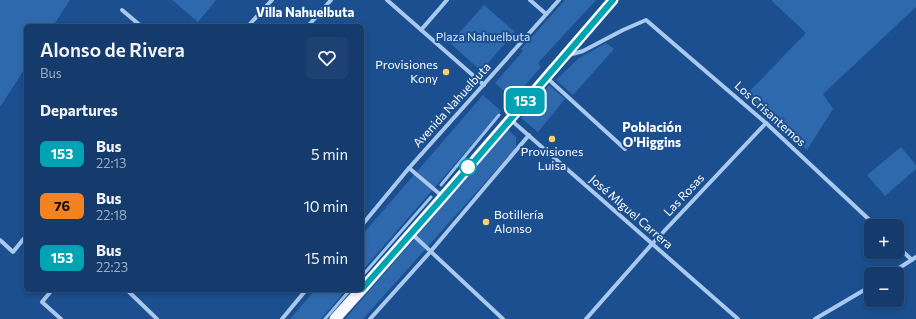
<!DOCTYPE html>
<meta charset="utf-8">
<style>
:root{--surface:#143b6b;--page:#1d4271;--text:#f1f3f6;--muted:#9dadc1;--line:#33557e}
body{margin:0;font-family:Commissioner,sans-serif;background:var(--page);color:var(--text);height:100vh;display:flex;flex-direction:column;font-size:15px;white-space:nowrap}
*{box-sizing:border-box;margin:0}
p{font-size:13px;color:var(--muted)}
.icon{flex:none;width:22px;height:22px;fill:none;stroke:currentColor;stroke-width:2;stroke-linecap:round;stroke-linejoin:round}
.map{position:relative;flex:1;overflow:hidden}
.panel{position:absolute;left:24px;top:24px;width:340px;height:268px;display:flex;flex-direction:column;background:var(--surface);border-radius:6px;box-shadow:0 2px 6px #0003,0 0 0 1px var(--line)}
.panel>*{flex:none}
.badge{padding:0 8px;border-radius:6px;font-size:14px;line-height:26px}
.fabs{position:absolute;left:864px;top:219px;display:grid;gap:8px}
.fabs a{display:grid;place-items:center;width:40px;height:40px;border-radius:6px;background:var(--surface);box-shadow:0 2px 6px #0003,0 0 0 1px var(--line);font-size:20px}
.map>.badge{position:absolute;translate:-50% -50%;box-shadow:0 0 0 2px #fff}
h2{padding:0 16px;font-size:15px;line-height:36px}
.round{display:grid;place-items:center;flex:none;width:42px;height:42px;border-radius:6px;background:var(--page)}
.overview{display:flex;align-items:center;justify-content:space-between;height:68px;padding:0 16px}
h1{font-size:19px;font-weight:600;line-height:30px}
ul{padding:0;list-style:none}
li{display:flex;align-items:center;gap:12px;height:52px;padding:0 16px}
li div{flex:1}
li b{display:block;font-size:15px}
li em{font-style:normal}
li .badge{min-width:44px;font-weight:700;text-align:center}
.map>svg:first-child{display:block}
.green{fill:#2e69ad}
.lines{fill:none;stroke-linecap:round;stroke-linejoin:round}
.stream{stroke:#9cc4f0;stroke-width:3}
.minor{stroke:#a9c9ee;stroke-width:4}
.trunk{stroke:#f8faff;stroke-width:11}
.line-casing{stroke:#fff;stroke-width:9}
.line{stroke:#00a3b4;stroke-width:6}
.poi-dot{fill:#ffd166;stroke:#1b4f8f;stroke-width:1.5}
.stop-dot{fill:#fff;stroke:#00a3b4;stroke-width:2}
.labels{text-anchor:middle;stroke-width:4;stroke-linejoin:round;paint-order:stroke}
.park-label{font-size:12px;fill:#cfe3fa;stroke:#1b4f8f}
.poi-label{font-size:12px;fill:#fff;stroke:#1b4f8f;text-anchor:end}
.street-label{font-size:12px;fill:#fff;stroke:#1b4f8f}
.neighbourhood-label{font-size:13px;font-weight:bold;fill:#fff;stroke:#1b4f8f}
</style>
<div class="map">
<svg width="916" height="319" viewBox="0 0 916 319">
<rect width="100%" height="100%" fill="#1b4f8f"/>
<g class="green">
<polygon points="0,0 70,0 53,26 26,26 26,67 0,107"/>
<polygon points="172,0 216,0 198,22"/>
<polygon points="565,0 596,0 538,63 541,67 513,99 495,83 523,51 521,49"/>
<polygon points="771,0 916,0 916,7 823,94 833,109 807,150 747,94 806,33"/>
<polygon points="484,5 515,32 481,71 450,43"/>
<polygon points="606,43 614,49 573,95 556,80 579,58"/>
<polygon points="549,85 565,99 538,132 521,118"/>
<polygon points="483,95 501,111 362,271 362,235"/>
<polygon points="508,130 516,137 516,146 514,150 363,319 345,319"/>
<polygon points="901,147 916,165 916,169 885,196 867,175"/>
<polygon points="315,290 346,290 321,319 290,319"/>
</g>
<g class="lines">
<g class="stream">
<polyline points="441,185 499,115"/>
<polyline points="362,276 431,197"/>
<polyline points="325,319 350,290"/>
</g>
<g class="minor">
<polyline points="387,0 484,85"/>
<polyline points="530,0 546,14"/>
<polyline points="122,10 141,26"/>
<polyline points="248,26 272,0"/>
<polyline points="308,26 331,0"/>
<polyline points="421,30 447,0"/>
<polyline points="569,55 583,51 623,30 646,20 766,123 876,226"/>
<polyline points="547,78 625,149"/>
<polyline points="511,120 738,319"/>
<polyline points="409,168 442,196"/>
<polyline points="362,225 409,168 559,0"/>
<polyline points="411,233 503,319"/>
<polyline points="0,240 13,252 26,236"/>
<polyline points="897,246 912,260"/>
<polyline points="890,274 916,257"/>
<polyline points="52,290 42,302 61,319"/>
<polyline points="127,290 157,319"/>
<polyline points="282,319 306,290"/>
<polyline points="370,319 431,251 529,135"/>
<polyline points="586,319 652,244 766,123"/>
<polyline points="815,319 871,286"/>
</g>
<g class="trunk">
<polyline points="362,289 443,197 613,0"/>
<polyline points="335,319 361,290"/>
</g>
</g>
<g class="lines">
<g class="line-casing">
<polyline id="line" points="362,289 453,186 613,0"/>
</g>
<use href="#line" class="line"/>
</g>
<g class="poi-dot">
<circle cx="446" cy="72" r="4"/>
<circle cx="552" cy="139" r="4"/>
<circle cx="486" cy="222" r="4"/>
</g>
<circle class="stop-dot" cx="468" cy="167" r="8"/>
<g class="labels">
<g class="park-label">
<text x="483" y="41">Plaza Nahuelbuta</text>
</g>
<g class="poi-label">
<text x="438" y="69">Provisiones<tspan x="438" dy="14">Kony</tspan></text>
<text x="552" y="156" text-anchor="middle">Provisiones<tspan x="552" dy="14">Luisa</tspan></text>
<text x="494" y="219" text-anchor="start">Botillería<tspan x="494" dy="14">Alonso</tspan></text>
</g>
<g class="street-label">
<text transform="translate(452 105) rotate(-48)" y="4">Avenida Nahuelbuta</text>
<text transform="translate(770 114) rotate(42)" y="4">Los Crisantemos</text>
<text transform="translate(684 195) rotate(-47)" y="4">Las Rosas</text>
<text transform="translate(631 212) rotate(41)" y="4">José MIguel Carrera</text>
</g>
<g class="neighbourhood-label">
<text x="305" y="17">Villa Nahuelbuta</text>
<text x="652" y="132">Población<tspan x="652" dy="15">O'Higgins</tspan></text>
</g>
</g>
</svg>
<div class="fabs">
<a>+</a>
<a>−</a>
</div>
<b class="badge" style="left:525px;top:101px;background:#00a3b4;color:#fff">153</b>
<section class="panel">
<div class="overview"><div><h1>Alonso de Rivera</h1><p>Bus</p></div><a class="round"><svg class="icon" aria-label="heart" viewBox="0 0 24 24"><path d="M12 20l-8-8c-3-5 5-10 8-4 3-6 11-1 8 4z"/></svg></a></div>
<h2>Departures</h2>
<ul>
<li><span class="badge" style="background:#00a3b4;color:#fff">153</span><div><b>Bus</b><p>22:13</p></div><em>5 min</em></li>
<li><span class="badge" style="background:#f58220;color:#111">76</span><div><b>Bus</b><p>22:18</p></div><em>10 min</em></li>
<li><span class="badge" style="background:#00a3b4;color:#fff">153</span><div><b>Bus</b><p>22:23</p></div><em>15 min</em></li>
</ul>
</section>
</div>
